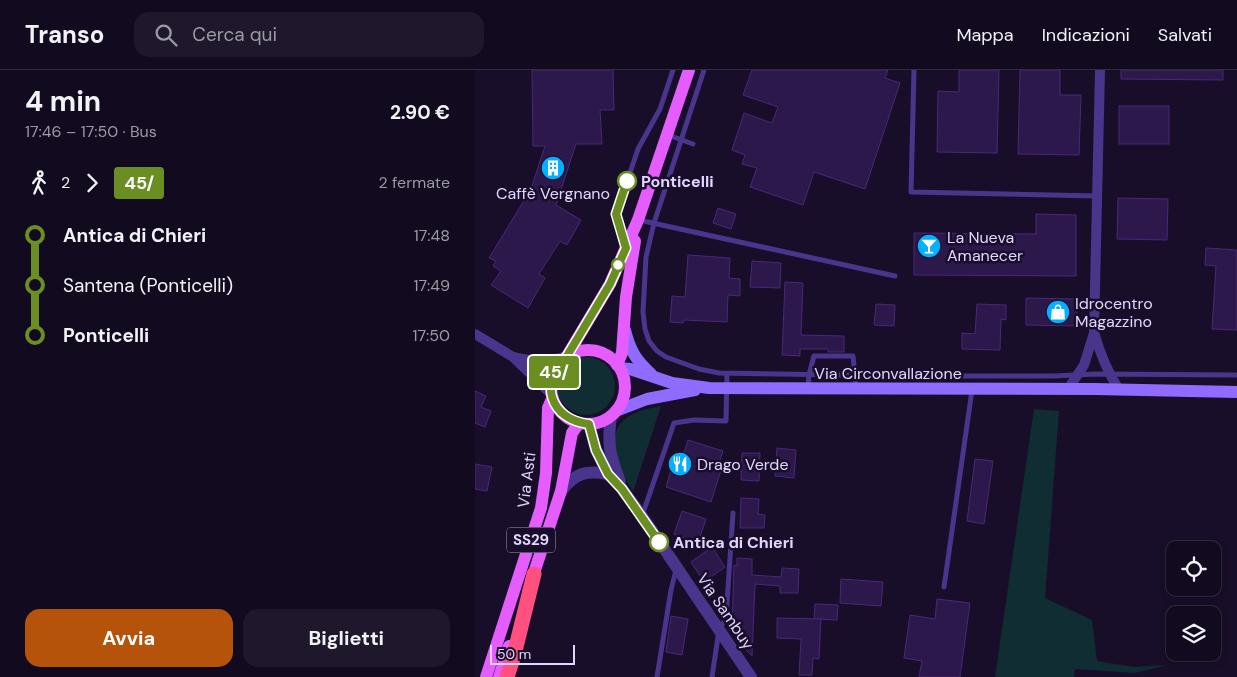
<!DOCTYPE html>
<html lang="it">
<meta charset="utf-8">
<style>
:root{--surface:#120a1f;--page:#1f182c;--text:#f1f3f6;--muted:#9c9aa4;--line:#312b3d;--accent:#b45309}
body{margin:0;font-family:"DM Sans",sans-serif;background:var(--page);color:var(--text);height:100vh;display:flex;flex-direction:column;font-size:19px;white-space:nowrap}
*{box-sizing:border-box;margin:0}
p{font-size:16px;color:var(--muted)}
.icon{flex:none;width:28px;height:28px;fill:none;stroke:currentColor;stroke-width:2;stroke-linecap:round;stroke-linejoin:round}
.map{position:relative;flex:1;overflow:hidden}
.drawer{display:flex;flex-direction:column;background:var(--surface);width:475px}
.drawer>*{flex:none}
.badge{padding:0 10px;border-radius:4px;font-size:18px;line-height:32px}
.tools{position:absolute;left:691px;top:471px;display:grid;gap:10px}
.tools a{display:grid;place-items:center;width:55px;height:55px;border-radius:10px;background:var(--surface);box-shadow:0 2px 8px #0003,0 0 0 1px var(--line);font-size:25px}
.scale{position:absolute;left:15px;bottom:12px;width:85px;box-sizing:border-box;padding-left:5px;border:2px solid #e3d5ff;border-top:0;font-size:14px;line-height:18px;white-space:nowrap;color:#e3d5ff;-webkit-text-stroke:4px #180e29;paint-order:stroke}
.map>.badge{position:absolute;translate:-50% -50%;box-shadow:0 0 0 2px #fff}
.legs{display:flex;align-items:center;gap:8px;height:55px;padding:0 25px;font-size:16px}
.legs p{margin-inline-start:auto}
.overview{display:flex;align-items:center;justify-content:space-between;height:85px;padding:0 25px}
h1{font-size:28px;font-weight:700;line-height:38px}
.button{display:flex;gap:10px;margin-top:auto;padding:10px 25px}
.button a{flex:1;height:58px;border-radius:15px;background:var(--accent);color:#fff;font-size:20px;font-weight:700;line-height:58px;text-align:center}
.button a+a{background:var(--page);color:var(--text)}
ul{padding:0 25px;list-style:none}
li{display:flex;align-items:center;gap:18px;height:50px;font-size:19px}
li i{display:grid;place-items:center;width:8px;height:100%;margin:0 6px;background:currentColor}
li i::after{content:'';width:12px;height:12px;margin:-6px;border:4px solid;border-radius:50%;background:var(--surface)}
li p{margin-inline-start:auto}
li:first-child i{background:linear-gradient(#0000 50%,currentColor 0)}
li:last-child i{background:linear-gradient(currentColor 50%,#0000 0)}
header{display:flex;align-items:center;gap:30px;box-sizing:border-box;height:70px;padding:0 25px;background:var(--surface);border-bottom:1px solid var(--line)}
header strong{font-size:24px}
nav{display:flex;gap:28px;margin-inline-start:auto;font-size:18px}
.search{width:350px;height:45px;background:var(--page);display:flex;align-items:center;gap:12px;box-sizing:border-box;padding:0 18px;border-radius:15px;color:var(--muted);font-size:19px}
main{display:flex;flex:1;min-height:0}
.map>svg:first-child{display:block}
.green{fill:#102d33}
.building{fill:#2d184b;stroke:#492879}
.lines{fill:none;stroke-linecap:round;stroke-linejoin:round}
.service{stroke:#4a358c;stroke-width:5}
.minor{stroke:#4a358c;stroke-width:10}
.tertiary{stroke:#4a358c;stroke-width:12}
.secondary{stroke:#8f6cff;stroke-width:12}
.primary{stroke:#e55cff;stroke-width:12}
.motorway{stroke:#ff507f;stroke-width:15}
.line-1-casing{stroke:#fff;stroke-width:11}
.line-1{stroke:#6b8e23;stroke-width:8}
.stop-1-dot{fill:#fff;stroke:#6b8e23;stroke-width:2.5}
.labels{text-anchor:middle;stroke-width:5;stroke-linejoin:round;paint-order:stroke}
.shield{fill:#180e29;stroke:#a699bf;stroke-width:1}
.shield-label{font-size:15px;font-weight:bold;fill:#e3d5ff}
.stop-label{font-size:16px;font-weight:bold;fill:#e3d5ff;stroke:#180e29;text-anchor:start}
.poi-label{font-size:16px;fill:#e3d5ff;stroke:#180e29;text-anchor:start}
.street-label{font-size:16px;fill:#e3d5ff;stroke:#180e29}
</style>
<header>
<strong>Transo</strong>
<div class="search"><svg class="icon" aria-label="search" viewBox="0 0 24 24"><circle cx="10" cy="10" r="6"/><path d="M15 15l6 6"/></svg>Cerca qui</div>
<nav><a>Mappa</a><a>Indicazioni</a><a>Salvati</a></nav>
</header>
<main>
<section class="drawer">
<div class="overview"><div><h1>4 min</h1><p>17:46 – 17:50 · Bus</p></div><b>2.90 €</b></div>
<div class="legs"><svg class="icon" aria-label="walk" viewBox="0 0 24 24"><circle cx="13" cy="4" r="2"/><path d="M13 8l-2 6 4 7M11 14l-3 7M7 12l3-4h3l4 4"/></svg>2<svg class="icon" aria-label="forward" viewBox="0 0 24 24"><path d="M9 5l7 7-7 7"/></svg><b class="badge" style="background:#6b8e23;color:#fff">45/</b><p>2 fermate</p></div>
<ul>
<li><i style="color:#6b8e23"></i><b>Antica di Chieri</b><p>17:48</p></li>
<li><i style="color:#6b8e23"></i><span>Santena (Ponticelli)</span><p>17:49</p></li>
<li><i style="color:#6b8e23"></i><b>Ponticelli</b><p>17:50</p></li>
</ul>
<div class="button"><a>Avvia</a><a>Biglietti</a></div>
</section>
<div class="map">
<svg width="762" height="607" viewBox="0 0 762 607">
<rect width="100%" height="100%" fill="#180e29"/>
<g class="green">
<circle cx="111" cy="316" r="29"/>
<path d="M 186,336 L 158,422 C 144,398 124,359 160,343 C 168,339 178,338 186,336 Z"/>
<polygon points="559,339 584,341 570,528 617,550 622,591 659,597 692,595 660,603 600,599 599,607 520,607"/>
</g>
<g class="building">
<polygon points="57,0 138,0 139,40 125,40 127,74 101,74 81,135 106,150 92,175 85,171 64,204 70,208 53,238 16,215 26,201 18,196 21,191 14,188 56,119 70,76 58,76"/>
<polygon points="277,0 413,0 410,8 425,13 390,119 339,102 328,135 275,117 282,98 267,94 270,85 257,80 269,43 297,53 303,37 268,25"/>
<polygon points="484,0 524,0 522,83 462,82 463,21 484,22"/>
<polygon points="545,0 585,0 585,25 606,25 604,85 543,84"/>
<polygon points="646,0 748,0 748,10 646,9"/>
<rect x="644" y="36" width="50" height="38"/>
<polygon points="643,128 693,129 692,170 642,169"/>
<polygon points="243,138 261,144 256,159 238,153"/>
<polygon points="561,144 601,145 601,206 439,205 439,163 561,164"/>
<polygon points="731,178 762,180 762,260 737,259 741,196 730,195"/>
<polygon points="213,185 255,188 254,208 265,209 265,226 253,225 252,252 209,250 208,253 195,252 197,226 210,227"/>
<polygon points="277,191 306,193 305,218 275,217"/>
<polygon points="310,212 328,213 326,265 369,266 369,282 353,282 353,279 325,279 325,286 307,285"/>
<polygon points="551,228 602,229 601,256 551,255"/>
<polygon points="401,234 420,235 419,256 399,255"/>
<polygon points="502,234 531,235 531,250 526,249 525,280 487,279 487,263 500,264"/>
<polygon points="0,321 11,326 6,337 16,341 10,357 0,353"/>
<polygon points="213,370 248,381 243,396 247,397 236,432 191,417 201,383 208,386"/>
<polygon points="302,378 321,380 319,408 300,406"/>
<polygon points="267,383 285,383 284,411 266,410"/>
<polygon points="500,389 518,391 509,454 492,451"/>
<polygon points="0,394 17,397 12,421 0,419"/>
<polygon points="266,428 284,429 283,444 290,445 289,458 265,458"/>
<polygon points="207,441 231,449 223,473 199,464"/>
<polygon points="237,477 250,497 229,512 216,492"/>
<polygon points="262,488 277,489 277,505 306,507 307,498 324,499 323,523 305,523 305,516 280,514 277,586 262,571 262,557 257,557 259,495 262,496"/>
<polygon points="366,509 408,512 406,536 365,533"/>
<polygon points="462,529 495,533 485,607 444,607 447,591 429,588 435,545 460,549"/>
<polygon points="340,534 363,535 362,550 339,549"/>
<polygon points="196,546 213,549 207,585 191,582"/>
<polygon points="302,548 346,549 344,589 338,588 337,605 324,605 326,569 302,568"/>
</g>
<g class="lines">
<g class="service">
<polyline points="229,0 179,153 171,187 168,242 170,259 174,271 182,281 191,287 224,299 244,303 428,306 579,306 620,304 762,305"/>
<polyline points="439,0 436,122 622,126"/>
<polyline points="193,65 218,74"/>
<polyline points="164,150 420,206"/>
<polyline points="150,174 141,144 163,79 185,39 198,0"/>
<polyline points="333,317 334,305 339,286 378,286 381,318"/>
<polyline points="168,443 199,353 219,350 251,351 252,304"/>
<polyline points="469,517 497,320"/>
<polyline points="182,607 196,520 201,500"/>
<polyline points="237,607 244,560 251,548 258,443"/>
</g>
<g class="minor">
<path d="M 625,0 L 619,262 C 625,284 632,301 644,320"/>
<polyline points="0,264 38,287 76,324"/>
<path d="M 39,287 C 60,292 71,292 92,286"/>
<polyline points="593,319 609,295 619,263"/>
</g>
<g class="tertiary">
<path d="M 136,346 C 132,374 135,386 145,412"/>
<polyline points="114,354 121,380 133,404 147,419 167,446 276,607"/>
<path d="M 86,421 C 100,403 111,400 133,404"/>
</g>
<g class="secondary">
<path d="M 150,260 C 155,281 161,290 176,304"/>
<polyline points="145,298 155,299 197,313 234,318 620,319 762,322"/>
<polyline points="141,341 172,329 220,320"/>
</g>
<g class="primary">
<circle cx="113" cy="317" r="37"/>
<polyline points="92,286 135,214 163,150 214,0"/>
<polyline points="142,295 147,283 151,227 160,171"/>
<polyline points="56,512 86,421 97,363 104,353"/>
<polyline points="11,607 66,438 71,403 73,338 77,329"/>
<polyline points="24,607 34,576"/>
</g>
<polyline class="motorway" points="32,607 39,585 59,504"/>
</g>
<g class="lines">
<g class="line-1-casing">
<path id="line-1" d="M 152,111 L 141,144 L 151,178 L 135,214 L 92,286 C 63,312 75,350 114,354 L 121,380 L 133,404 L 147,419 L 184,472"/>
</g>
<use href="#line-1" class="line-1"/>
</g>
<defs>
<g id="building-disc" transform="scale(1.25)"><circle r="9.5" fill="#01b0ff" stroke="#180e29"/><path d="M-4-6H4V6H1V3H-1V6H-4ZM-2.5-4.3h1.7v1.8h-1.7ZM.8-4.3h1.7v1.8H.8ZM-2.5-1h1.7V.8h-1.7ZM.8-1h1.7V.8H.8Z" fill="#fff"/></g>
<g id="bar-disc" transform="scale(1.25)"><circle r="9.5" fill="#01b0ff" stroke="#180e29"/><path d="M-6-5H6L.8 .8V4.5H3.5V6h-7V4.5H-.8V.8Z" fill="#fff"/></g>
<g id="shop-disc" transform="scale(1.25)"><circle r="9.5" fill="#01b0ff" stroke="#180e29"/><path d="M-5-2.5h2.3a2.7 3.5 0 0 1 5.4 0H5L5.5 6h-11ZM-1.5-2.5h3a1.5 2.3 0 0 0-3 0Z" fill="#fff"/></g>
<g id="restaurant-disc" transform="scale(1.25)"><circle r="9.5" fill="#01b0ff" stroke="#180e29"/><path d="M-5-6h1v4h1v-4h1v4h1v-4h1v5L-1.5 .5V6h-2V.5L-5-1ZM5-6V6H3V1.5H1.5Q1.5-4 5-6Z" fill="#fff"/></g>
</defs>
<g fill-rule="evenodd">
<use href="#building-disc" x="78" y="98"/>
<use href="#bar-disc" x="454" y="176"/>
<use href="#shop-disc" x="583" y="242"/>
<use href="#restaurant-disc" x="205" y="394"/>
</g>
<g class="stop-1-dot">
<circle cx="152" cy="111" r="9"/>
<circle cx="143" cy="195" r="6"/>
<circle cx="184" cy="472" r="9"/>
</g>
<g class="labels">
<rect class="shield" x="32" y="457.5" width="48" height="25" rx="4"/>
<g class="shield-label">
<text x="56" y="475">SS29</text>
</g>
<g class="stop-label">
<text x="166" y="117">Ponticelli</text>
<text x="198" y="478">Antica di Chieri</text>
</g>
<g class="poi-label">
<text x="78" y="129" text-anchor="middle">Caffè Vergnano</text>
<text x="472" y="173">La Nueva<tspan x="472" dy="18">Amanecer</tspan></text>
<text x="600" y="239">Idrocentro<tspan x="600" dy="18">Magazzino</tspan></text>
<text x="222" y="400">Drago Verde</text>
</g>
<g class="street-label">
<text x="413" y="309">Via Circonvallazione</text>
<text transform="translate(51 410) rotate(-83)" y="6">Via Asti</text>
<text transform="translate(251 541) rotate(56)" y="6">Via Sambuy</text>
</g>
</g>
</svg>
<div class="tools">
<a><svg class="icon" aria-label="locate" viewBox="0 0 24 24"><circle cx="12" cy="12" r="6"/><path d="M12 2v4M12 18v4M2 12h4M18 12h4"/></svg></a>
<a><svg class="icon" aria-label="layers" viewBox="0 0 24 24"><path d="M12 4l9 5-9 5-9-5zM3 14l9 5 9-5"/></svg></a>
</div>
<div class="scale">50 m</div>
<b class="badge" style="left:79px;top:302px;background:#6b8e23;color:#fff">45/</b>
</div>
</main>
